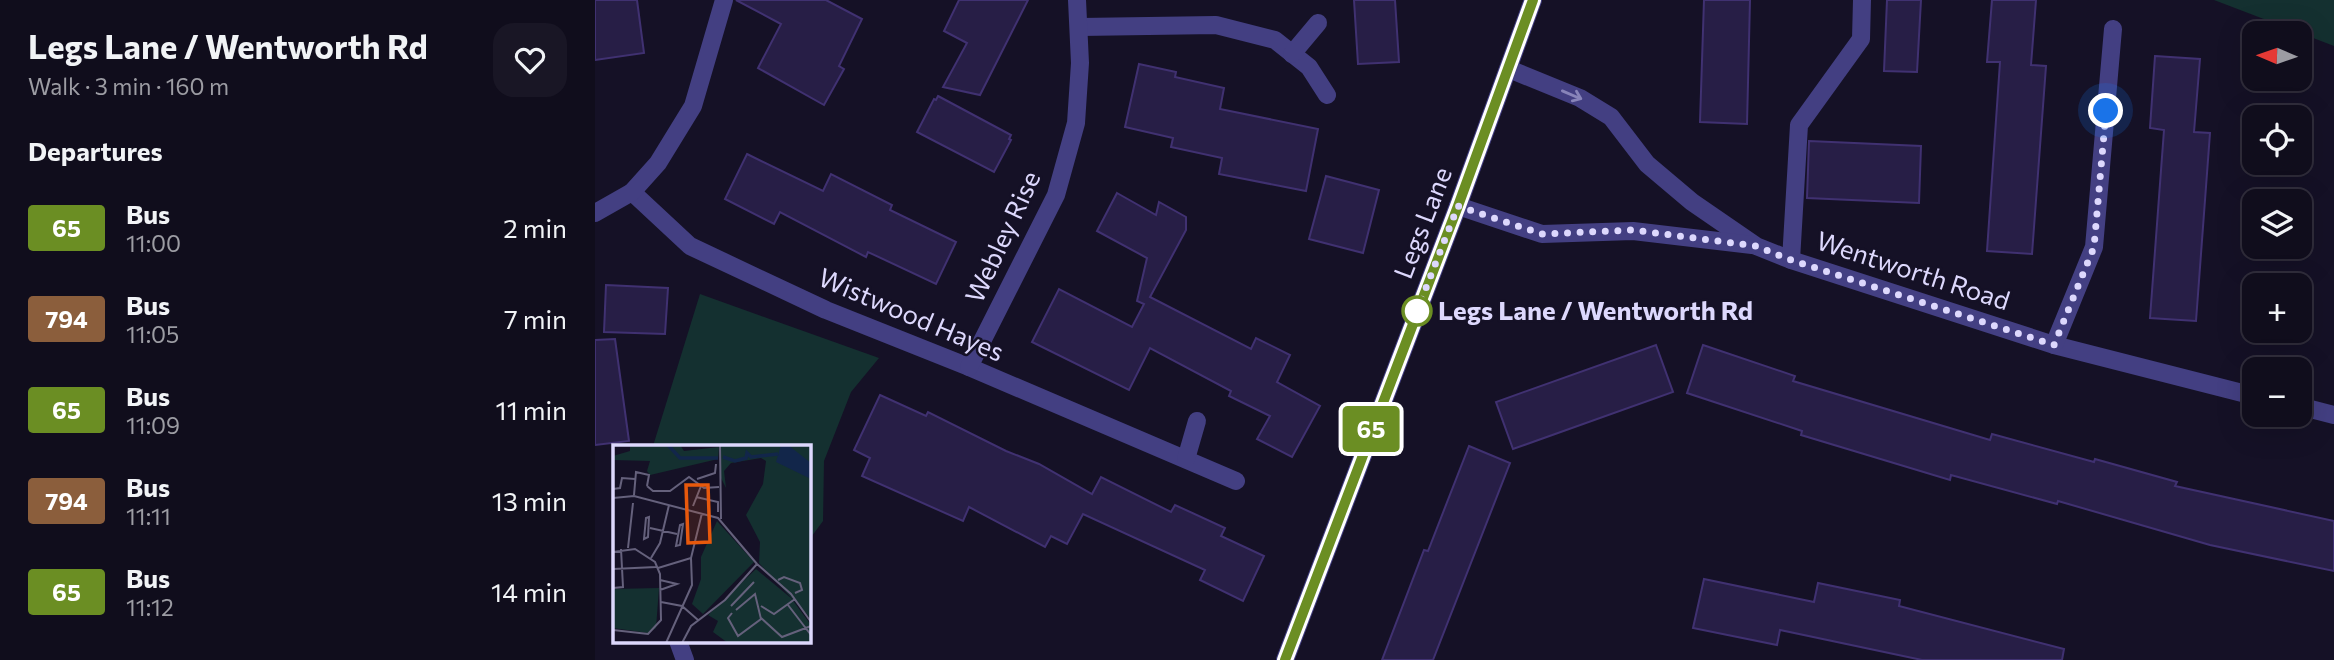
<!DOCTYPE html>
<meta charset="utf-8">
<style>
:root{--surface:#100d1c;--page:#191625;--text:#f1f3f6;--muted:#9c9ca3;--line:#302d3b}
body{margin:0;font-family:Commissioner,sans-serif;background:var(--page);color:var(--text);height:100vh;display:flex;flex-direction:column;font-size:26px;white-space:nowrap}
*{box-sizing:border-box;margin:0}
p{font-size:23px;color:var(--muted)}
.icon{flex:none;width:38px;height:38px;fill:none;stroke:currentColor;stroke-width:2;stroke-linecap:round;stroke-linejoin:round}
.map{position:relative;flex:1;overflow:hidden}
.side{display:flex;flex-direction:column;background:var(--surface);width:595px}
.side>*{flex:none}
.badge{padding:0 14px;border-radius:5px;font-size:24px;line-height:46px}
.needle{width:46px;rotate:272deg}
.controls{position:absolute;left:1647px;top:21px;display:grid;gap:14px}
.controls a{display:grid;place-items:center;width:70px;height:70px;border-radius:14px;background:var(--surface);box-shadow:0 7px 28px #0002,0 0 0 2px var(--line);font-size:35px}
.you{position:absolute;width:35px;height:35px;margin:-18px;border:5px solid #fff;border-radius:50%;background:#1a73e8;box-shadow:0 0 0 10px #1a73e833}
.map>.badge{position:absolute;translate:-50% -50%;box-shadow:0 0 0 4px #fff}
h2{padding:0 28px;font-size:26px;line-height:63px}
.round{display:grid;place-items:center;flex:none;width:74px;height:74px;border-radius:21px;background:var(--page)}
.overview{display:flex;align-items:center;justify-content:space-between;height:119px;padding:0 28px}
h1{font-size:33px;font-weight:700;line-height:52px}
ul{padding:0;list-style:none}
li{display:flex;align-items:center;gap:21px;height:91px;padding:0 28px}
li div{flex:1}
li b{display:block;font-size:26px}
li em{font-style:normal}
li .badge{min-width:77px;font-weight:700;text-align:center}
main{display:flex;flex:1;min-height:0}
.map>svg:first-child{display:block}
.green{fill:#143030}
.building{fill:#271e46;stroke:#403171;stroke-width:2}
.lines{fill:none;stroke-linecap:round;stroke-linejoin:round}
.minor{stroke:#433f82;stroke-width:18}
.oneway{stroke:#8884b9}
.line-casing{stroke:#fff;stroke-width:16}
.line{stroke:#6b8e23;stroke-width:10}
.walk{stroke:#ddd8fd;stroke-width:7;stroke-dasharray:0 12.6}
.stop-dot{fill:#fff;stroke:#6b8e23;stroke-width:3.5}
.labels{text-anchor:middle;stroke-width:5;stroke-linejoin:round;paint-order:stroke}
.street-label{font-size:26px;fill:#ddd8fd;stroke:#151126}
.stop-label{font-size:26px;font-weight:bold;fill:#ddd8fd;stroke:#151126;text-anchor:start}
.inset-river{fill:none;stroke:#12264a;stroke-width:3.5}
.inset-road{fill:none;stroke:#65617c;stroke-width:2}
.view{fill:#e8590c;fill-opacity:0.15;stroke:#e8590c;stroke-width:3.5}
.inset-edge{fill:none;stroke:#ddd8fd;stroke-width:3.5}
</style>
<main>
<section class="side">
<div class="overview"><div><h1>Legs Lane / Wentworth Rd</h1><p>Walk · 3 min · 160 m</p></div><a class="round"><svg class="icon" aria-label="heart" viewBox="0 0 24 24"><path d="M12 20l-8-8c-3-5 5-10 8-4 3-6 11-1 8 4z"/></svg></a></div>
<h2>Departures</h2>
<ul>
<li><span class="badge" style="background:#6b8e23;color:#fff">65</span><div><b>Bus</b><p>11:00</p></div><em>2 min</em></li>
<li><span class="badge" style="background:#8b5e3c;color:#fff">794</span><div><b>Bus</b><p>11:05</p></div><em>7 min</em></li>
<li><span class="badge" style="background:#6b8e23;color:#fff">65</span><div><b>Bus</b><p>11:09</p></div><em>11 min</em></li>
<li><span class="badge" style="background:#8b5e3c;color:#fff">794</span><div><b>Bus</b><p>11:11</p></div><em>13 min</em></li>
<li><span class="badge" style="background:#6b8e23;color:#fff">65</span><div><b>Bus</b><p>11:12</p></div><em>14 min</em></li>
</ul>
</section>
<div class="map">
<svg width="1739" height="660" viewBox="0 0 1739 660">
<rect width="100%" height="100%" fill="#151126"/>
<g class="green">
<polygon points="1619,0 1739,0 1739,46"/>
<polygon points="105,294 284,358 256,392 229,461 228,521 214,540 214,447 58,446"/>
</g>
<g class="building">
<polygon points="0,0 42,0 49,53 0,60"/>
<polygon points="141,0 231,0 267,19 244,66 249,69 229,105 163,68 186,24"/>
<polygon points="364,0 433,0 385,95 348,87 372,43 349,31"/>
<polygon points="759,0 800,0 804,62 763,64"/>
<polygon points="1109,0 1155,0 1152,124 1105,122"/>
<polygon points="1292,0 1326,0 1322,72 1289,71"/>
<polygon points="1397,0 1441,0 1436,65 1451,66 1437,254 1392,251 1405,62 1392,62"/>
<polygon points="1560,56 1605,59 1599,132 1615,133 1601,321 1555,318 1569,130 1555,128"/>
<polygon points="544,64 581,72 580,77 629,88 625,109 723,129 711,191 624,174 627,158 576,147 578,138 530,127"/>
<polygon points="343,96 416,135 414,139 416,140 399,172 322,132 339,99 341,100"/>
<polygon points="1214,141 1326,146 1324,203 1212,198"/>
<polygon points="152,154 228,191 236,174 297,205 295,210 361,242 341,284 273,252 271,257 185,212 179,224 130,199"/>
<polygon points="731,176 784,190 768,253 714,239"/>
<polygon points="522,193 561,215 564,202 591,217 591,230 555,297 656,349 661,338 695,355 682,382 725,406 697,457 662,439 675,416 634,396 636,391 555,348 534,390 437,342 464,289 537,327 549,304 542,301 552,258 502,231"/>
<polygon points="11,285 73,288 70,334 9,332"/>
<polygon points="20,339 34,441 0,445 0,340"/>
<polygon points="1061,345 1078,392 918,449 901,402"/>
<polygon points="1108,345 1200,376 1198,381 1395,440 1397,434 1499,462 1500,459 1582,482 1580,486 1739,521 1739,571 1615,545 1463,501 1462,504 1356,475 1355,480 1206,435 1207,431 1092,393"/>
<polygon points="285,395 331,416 333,412 411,451 444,464 497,494 506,477 576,512 580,505 630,528 626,536 669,556 648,601 605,580 610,570 488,514 472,544 456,536 450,547 374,507 368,521 267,476 275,458 259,450"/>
<polygon points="874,446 915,463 838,660 787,660 829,550 833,551"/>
<polygon points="1109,579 1219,602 1223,583 1305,600 1304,606 1469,649 1467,660 1327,660 1185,630 1182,645 1098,628"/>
</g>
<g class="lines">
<g class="minor">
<polyline points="485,27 621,25 680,40 714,67 732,95"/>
<polyline points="697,54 723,23"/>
<polyline points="914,69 985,98 1016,117 1052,164 1097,202 1161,246 1196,260 1459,345 1659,396"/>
<polyline points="37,192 95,246 231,310 374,367 641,481"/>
<polyline points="863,206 947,234 1038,231 1157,245"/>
<polyline points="0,213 37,192 63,163 98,106 129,0"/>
<polyline points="1196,260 1204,125 1266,39 1267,0"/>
<polyline points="1459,345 1499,247 1518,29"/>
<polyline points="374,367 461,195 481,123 485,63 482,0"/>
<polyline points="1704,406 1739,415"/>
<polyline points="591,459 602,421"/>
<polyline points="83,641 90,660"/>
<polyline points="690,660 863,206 938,0"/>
</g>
</g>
<defs><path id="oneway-shaft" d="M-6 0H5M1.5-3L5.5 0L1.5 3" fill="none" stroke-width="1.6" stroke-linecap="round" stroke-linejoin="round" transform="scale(1.75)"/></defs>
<use class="oneway" href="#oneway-shaft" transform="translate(977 95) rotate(23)"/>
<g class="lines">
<g class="line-casing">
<polyline id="line" points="690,660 863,206 938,0"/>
</g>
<use href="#line" class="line"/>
<polyline class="walk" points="822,311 863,206 947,234 1038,230 1161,246 1196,260 1459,345 1499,247 1511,111"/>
</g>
<circle class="stop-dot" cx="822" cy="311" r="14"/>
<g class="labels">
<g class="street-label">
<text transform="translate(828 223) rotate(-69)" y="9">Legs Lane</text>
<text transform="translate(408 237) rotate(-65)" y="9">Webley Rise</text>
<text transform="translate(1318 271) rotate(18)" y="9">Wentworth Road</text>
<text transform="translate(316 315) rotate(23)" y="9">Wistwood Hayes</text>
</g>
<g class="stop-label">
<text x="843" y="320">Legs Lane / Wentworth Rd</text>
</g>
</g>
<g transform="translate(18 445)">
<rect width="198" height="198" fill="#151126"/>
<path d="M 17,0 L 67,0 L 71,6 L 106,2 L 105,14 L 37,30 L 34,26 L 37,16 L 0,15 L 0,11 L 17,6 ZM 108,0 L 198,0 L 198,174 L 146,118 L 147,97 L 133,70 L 150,39 L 153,16 L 148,13 L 118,18 L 111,26 L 113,43 L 108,33 ZM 104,76 L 141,117 L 90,169 L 79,159 L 88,134 L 88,112 ZM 143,124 L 178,153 L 198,180 L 198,198 L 115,198 L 100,187 L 105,176 L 95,170 ZM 46,143 L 43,183 L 35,188 L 0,183 L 0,144 Z" fill="#143030"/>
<path d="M 168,0 L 175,0 L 198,18 L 198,34 L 163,17 Z" fill="#12264a"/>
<path class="inset-river" d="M 55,0 L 67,13 L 105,13M 110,12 L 122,16 L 133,13 L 134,8 L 138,12 L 165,9"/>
<path class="inset-road" d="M 107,0 L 108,74M 84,34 L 102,28 L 103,19M 34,41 L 40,46 L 57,46 L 76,32 L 91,43 L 106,42M 0,44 L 7,43 L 9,33 L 22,34M 21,50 L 23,27 L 36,30 L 34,41M 83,52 L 105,57 L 105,67M 0,53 L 21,51 L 105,73 L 144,119M 80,61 L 88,41M 36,72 L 35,92 L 31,94 L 33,73 ZM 70,79 L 67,100 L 63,101 L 67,80 ZM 37,83 L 64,89M 15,103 L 20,58M 0,107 L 22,104 L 42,117 L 47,129 L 48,175 L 35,189 L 0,185M 38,113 L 47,98 L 56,60M 144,119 L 178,149 L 198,177M 45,123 L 78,113M 0,124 L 43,122M 47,135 L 64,139 L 47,145M 165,135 L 171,132 L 187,138 L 189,145 L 182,148M 0,143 L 10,142 L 8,104M 48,157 L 69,161 L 85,175M 175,160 L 198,190M 118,161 L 141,137M 148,161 L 161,169 L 182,154M 119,168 L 115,173 L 125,191 L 148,174 L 142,149 L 123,165M 148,173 L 169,192 L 198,181M 53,198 L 79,140 L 78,113 L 89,68M 69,198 L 78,181 L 112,155 L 144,119"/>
<path class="view" d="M 73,40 L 95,40 L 97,97 L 75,98 Z"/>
<rect width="198" height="198" class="inset-edge"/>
</g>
</svg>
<div class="controls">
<a><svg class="needle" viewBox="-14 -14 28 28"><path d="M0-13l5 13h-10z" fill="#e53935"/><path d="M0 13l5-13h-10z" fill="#9c9ca3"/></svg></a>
<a><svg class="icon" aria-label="locate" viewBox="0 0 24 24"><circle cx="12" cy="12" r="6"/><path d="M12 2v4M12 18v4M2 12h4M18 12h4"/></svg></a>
<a><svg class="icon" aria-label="layers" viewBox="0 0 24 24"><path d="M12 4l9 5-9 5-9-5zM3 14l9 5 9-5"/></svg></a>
<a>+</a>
<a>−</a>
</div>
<div class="you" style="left:1511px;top:111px"></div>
<b class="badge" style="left:776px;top:429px;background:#6b8e23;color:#fff">65</b>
</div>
</main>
